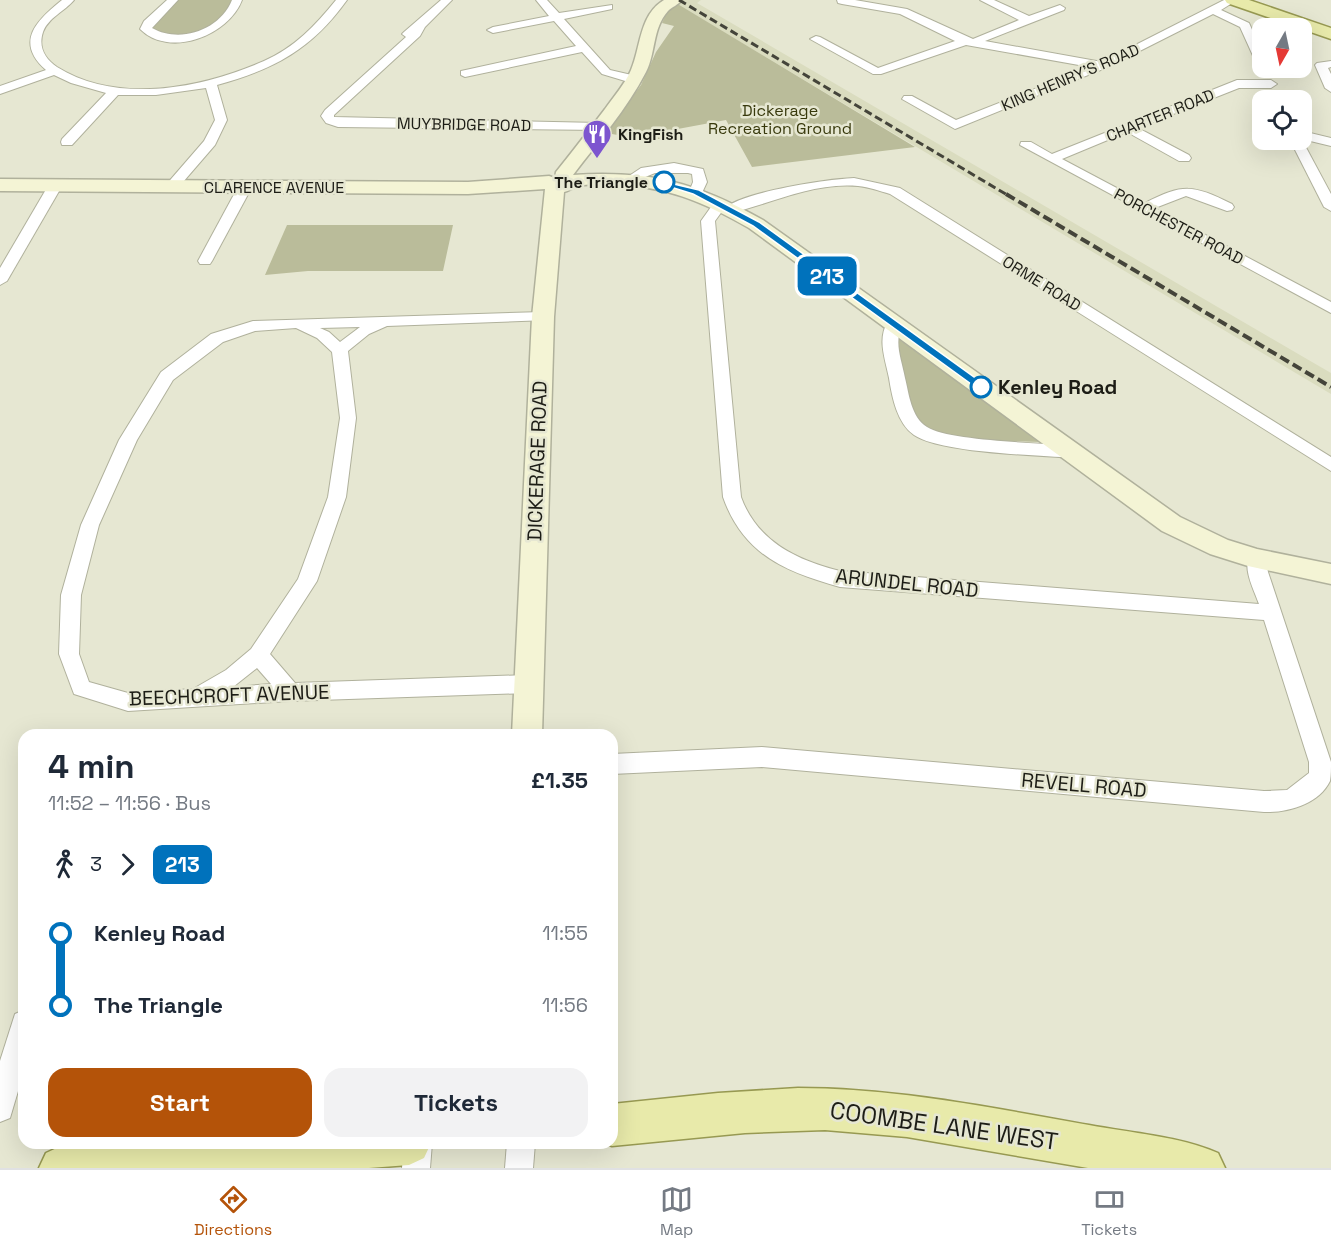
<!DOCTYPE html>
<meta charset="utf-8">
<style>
:root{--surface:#fff;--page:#f2f2f3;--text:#1f2937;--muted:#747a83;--line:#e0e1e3;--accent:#b45309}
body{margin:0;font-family:"Space Grotesk",sans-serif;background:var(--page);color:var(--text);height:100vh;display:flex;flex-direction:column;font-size:22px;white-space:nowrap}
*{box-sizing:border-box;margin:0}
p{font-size:20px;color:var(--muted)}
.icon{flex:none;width:33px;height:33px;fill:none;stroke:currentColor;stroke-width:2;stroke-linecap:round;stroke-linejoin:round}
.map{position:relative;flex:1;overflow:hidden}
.drawer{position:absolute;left:18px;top:729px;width:600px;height:420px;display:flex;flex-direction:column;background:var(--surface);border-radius:18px;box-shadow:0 6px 24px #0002}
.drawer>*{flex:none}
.badge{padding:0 12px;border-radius:9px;font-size:21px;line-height:39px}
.needle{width:39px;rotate:189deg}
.tools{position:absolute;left:1252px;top:18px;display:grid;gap:12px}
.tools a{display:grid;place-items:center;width:60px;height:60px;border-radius:12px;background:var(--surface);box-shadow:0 6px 24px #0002;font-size:30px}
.map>.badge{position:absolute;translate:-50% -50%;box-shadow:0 0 0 3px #fff}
.legs{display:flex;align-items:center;gap:9px;height:66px;padding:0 30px;font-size:20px}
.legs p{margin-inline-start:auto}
.headline{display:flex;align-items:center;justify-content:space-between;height:102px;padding:0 30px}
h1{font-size:33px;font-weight:800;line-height:45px}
.primary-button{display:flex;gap:12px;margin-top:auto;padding:12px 30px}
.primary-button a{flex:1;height:69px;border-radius:18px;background:var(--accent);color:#fff;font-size:24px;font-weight:800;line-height:69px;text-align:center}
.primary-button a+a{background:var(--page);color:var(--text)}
ul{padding:0 30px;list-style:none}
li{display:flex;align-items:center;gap:21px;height:72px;font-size:22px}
li i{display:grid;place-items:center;width:9px;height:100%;margin:0 8px;background:currentColor}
li i::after{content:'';width:15px;height:15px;margin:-8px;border:4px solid;border-radius:50%;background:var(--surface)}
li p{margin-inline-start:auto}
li:first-child i{background:linear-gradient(#0000 50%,currentColor 0)}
li:last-child i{background:linear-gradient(currentColor 50%,#0000 0)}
.tabs{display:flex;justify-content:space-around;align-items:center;height:84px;border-top:2px solid var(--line);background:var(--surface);font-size:16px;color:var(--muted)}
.tabs a{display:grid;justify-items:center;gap:3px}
.tabs .current{color:var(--accent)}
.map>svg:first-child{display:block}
.built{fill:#dadcbf}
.green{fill:#babc9a}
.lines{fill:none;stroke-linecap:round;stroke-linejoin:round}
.street-casing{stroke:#b0b19c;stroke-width:2}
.secondary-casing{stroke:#b0b19c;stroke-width:3}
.primary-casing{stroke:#979952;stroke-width:3}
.street{fill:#fff;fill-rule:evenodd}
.secondary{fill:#f4f4d5;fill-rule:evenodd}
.primary{fill:#e8eaaa;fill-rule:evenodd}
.rail-far1{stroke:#44443a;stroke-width:3;stroke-dasharray:8 4;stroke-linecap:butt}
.rail{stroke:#44443a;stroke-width:4;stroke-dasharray:10 4.5;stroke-linecap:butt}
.line-1{fill:#0072bc;stroke:#fff;stroke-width:1.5}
.stop-1-dot{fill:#fff;stroke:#0072bc;stroke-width:3}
.labels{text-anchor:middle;stroke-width:5;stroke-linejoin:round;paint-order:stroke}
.far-street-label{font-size:16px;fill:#1d1d16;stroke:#e6e7d2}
.far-park-label{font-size:16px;fill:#38390c;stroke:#e6e7d2}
.far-poi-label{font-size:16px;font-weight:bold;fill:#1d1d16;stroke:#e6e7d2;text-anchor:start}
.far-stop-label{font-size:16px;font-weight:bold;fill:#1d1d16;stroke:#e6e7d2;text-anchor:end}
.stop-label{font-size:20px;font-weight:bold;fill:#1d1d16;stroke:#e6e7d2;text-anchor:start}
.street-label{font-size:20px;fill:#1d1d16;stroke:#e6e7d2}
.near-street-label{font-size:24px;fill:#1d1d16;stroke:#e6e7d2}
</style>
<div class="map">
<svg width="1331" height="1168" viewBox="0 0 1331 1168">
<rect width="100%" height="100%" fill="#e6e7d2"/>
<polygon class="built" points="670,0 701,0 697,3 1312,362 1331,373 1331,394"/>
<g class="green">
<polygon points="173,0 237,0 214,28 184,37 153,34 148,23"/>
<polygon points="676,3 915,147 752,167 726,120 667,131 670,138 647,140 606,133 641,85 656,52 674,26 662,23 667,12"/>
<polygon points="287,225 453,225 443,271 308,271 265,275"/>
<polygon points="897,338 1041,442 971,440 923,428 912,413 907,397"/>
</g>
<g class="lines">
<g class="street-casing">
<g id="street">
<path d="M 62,0 L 74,0 C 65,11 48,18 43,32 C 38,47 45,59 57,67 C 118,105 202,88 264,61 C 295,47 315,26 336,0 L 347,0 C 312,49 275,69 217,85 L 227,120 L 215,145 L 177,189 L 172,190 L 165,186 L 204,141 L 215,120 L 206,88 L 156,95 L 118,95 L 72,145 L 62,145 L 61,142 L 62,139 L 106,93 L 71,83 L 54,75 L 0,94 L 0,86 L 46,70 C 14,42 37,20 62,0 Z"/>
<path d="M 167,0 L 178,0 L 152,28 C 180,44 220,30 232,0 L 242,0 C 229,35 170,59 140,29 L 144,21 Z"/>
<polygon points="441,0 452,0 425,27 420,36 334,115 334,117 599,123 605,127 603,130 338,127 326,123 321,116 325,110 406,37 402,34 404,32"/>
<polygon points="536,0 547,0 559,13 612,5 612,9 564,19 610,70 636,76 636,82 632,83 602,74 582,52 465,77 461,75 461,71 576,46 554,21 493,33 487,30 493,27 549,16"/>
<polygon points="837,0 855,0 907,9 973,39 1019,20 980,0 994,0 1029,16 1060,5 1065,8 1064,10 985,41 1102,62 1224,0 1237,0 1221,10 1249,23 1263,54 1263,68 1268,68 1263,71 1259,69 1240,27 1213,14 1108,67 955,129 902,99 904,96 912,96 956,120 1090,67 966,45 881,74 873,74 810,39 816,36 820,37 878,68 955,41 900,14 842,4 838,3"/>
<polygon points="1331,61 1331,67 1328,68 1331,74 1331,92 1325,88 1315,65 1317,63"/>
<path d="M 1237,80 L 1271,80 L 1277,84 L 1271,88 L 1239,88 L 1138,128 L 1189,155 L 1191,158 L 1189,161 L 1179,161 L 1127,132 L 1062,159 L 1145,203 C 1184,183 1193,185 1232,204 L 1234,207 L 1232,210 L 1227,211 L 1186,196 L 1155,208 L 1331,302 L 1331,313 L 1020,145 L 1021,142 L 1031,142 L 1052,154 Z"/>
<polygon points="1302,131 1331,138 1331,146 1302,139"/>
<polygon points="1290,140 1302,140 1331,194 1331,211 1324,207"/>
<polygon points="674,163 703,169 707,182 701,195 691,195 689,192 693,182 692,174 688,173 655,173 633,182 626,178 641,168"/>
<path d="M 854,178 L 900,188 L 1331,457 L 1331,471 L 890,194 C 880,191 869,187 858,186 C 814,182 773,203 731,213 L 724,209 C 740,192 829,179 854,178 Z"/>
<polygon points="55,182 62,186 7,281 0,285 0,268 48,186"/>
<polygon points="245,183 252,187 212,261 210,264 200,264 198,261 238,187"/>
<path d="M 721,199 L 728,203 L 715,221 L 741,497 C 757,541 796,560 840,571 L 1259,604 C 1254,590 1242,568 1250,554 L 1257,552 L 1264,554 L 1268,572 L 1331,762 C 1331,768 1331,775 1330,781 C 1319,804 1287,813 1264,812 L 762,767 L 612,774 L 612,754 L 762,747 L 1264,791 L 1287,790 L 1309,773 L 1309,762 L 1264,620 L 840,587 C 785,572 743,554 723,497 L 701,221 L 716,200 Z"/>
<path d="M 543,312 L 551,317 L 548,320 L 387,326 L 369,334 L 348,351 L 356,418 L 346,497 L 317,581 L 270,654 L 295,683 L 528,675 L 535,678 L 539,684 L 535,690 L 528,693 L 290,701 L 128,711 L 74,694 L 59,654 L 61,595 L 81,525 L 119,440 L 161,372 L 211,334 L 253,321 ZM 360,327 L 340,342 L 329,332 L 320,328 ZM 296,328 L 317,338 L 332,352 L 340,418 L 328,497 L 298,579 L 251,649 L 226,670 L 193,689 L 128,693 L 89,682 L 79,654 L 81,595 L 99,525 L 137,440 L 173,380 L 223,342 L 255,331 ZM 257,668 L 271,684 L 233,687 Z"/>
<path d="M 894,319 L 902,324 C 894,344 901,357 905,378 C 909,394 911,417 927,427 C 948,441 1042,443 1072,446 L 1078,448 L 1081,452 L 1078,456 L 1072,458 C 1037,455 940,453 914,435 C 897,423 892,397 889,378 C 885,358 877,339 888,321 Z"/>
<polygon points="24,1010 24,1071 10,1118 0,1122 0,1061 15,1014"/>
<polygon points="404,1143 432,1143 430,1168 402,1168"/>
<polygon points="507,1143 535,1143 533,1168 505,1168"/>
</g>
</g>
<g class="secondary-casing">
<path id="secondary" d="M 664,0 L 682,0 C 678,5 672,7 668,11 C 652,29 656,53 646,72 C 627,109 598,142 573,175 C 650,170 696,182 763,220 L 1180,517 L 1228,540 L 1257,549 L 1331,564 L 1331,584 L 1248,566 L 1210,554 L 1162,531 L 749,228 C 704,202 662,184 609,185 C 600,185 585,183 577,187 C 572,188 569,191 564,192 L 554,317 L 542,735 L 512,735 L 532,317 L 545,189 L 468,194 L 0,191 L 0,179 L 468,182 L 549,176 L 555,178 L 556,172 C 573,151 589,130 605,109 C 614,96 625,84 631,70 C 641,47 639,15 664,0 Z"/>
</g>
<g class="primary-casing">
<g id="primary">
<polygon points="1225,0 1249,0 1331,28 1331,39 1227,3"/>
<path d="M 798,1088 C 896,1088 993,1108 1089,1125 C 1131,1133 1179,1136 1218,1153 L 1225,1168 L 1088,1168 L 907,1137 L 825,1130 L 745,1133 L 612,1146 L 604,1143 L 612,1143 L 612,1104 L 718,1093 Z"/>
<polygon points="112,1143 431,1143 424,1158 409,1165 369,1168 39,1168 46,1153 61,1146"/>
</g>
</g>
<use href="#street" class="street"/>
<use href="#secondary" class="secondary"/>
<use href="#primary" class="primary"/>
<polyline class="rail-far1" points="679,0 1009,196"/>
<polyline class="rail" points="1006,194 1331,387"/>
</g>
<polygon class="line-1" points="661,181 699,190 759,222 985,385 985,389 978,389 753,226 693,194 661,184"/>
<defs>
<g id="restaurant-pin" transform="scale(1.5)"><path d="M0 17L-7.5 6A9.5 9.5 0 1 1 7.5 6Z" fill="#7d55cf" stroke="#e6e7d2"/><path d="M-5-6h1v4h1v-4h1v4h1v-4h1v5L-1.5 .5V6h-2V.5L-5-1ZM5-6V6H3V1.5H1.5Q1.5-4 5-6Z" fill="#fff"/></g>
</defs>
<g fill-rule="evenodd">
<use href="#restaurant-pin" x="597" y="134"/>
</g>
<g class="stop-1-dot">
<circle cx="664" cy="182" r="10"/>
<circle cx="981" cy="387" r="10"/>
</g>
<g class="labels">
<g class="far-street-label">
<text transform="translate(1070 77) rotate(-23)" y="6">KING HENRY'S ROAD</text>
<text transform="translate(1160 115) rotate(-22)" y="6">CHARTER ROAD</text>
<text transform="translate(464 124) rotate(1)" y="6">MUYBRIDGE ROAD</text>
<text x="274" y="193">CLARENCE AVENUE</text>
<text transform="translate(1179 226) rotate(28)" y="6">PORCHESTER ROAD</text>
<text transform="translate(1042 283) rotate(32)" y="6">ORME ROAD</text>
</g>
<g class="far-park-label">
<text x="780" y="116">Dickerage<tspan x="780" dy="18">Recreation Ground</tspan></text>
</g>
<g class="far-poi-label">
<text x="618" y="140">KingFish</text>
</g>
<g class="far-stop-label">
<text x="648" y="188">The Triangle</text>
</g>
<g class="stop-label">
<text x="998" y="394">Kenley Road</text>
</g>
<g class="street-label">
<text transform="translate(537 461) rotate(-88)" y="7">DICKERAGE ROAD</text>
<text transform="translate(907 583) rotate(6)" y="7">ARUNDEL ROAD</text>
<text transform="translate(229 695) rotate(-2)" y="7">BEECHCROFT AVENUE</text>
<text transform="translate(1084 785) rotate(5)" y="7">REVELL ROAD</text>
</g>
<g class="near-street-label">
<text transform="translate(944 1126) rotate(8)" y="8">COOMBE LANE WEST</text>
</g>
</g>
</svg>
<div class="tools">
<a><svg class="needle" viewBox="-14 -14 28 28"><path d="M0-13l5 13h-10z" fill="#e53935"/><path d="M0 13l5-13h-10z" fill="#747a83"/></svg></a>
<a><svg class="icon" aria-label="locate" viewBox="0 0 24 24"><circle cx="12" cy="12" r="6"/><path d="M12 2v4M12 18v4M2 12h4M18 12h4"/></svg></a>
</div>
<b class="badge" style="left:827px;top:276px;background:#0072bc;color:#fff">213</b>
<section class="drawer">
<div class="headline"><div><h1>4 min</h1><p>11:52 – 11:56 · Bus</p></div><b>£1.35</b></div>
<div class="legs"><svg class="icon" aria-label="walk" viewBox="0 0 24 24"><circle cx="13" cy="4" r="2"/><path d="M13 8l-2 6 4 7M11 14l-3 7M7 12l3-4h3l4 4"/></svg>3<svg class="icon" aria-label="forward" viewBox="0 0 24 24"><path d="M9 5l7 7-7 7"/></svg><b class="badge" style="background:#0072bc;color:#fff">213</b></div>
<ul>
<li><i style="color:#0072bc"></i><b>Kenley Road</b><p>11:55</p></li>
<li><i style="color:#0072bc"></i><b>The Triangle</b><p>11:56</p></li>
</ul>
<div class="primary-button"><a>Start</a><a>Tickets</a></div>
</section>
</div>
<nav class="tabs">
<a class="current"><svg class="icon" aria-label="directions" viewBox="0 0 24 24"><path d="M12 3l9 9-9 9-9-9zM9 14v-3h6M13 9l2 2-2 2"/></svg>Directions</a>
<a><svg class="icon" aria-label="map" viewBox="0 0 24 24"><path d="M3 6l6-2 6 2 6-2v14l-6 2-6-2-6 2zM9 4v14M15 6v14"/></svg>Map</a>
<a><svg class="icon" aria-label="tickets" viewBox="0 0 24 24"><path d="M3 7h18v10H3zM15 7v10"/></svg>Tickets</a>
</nav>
